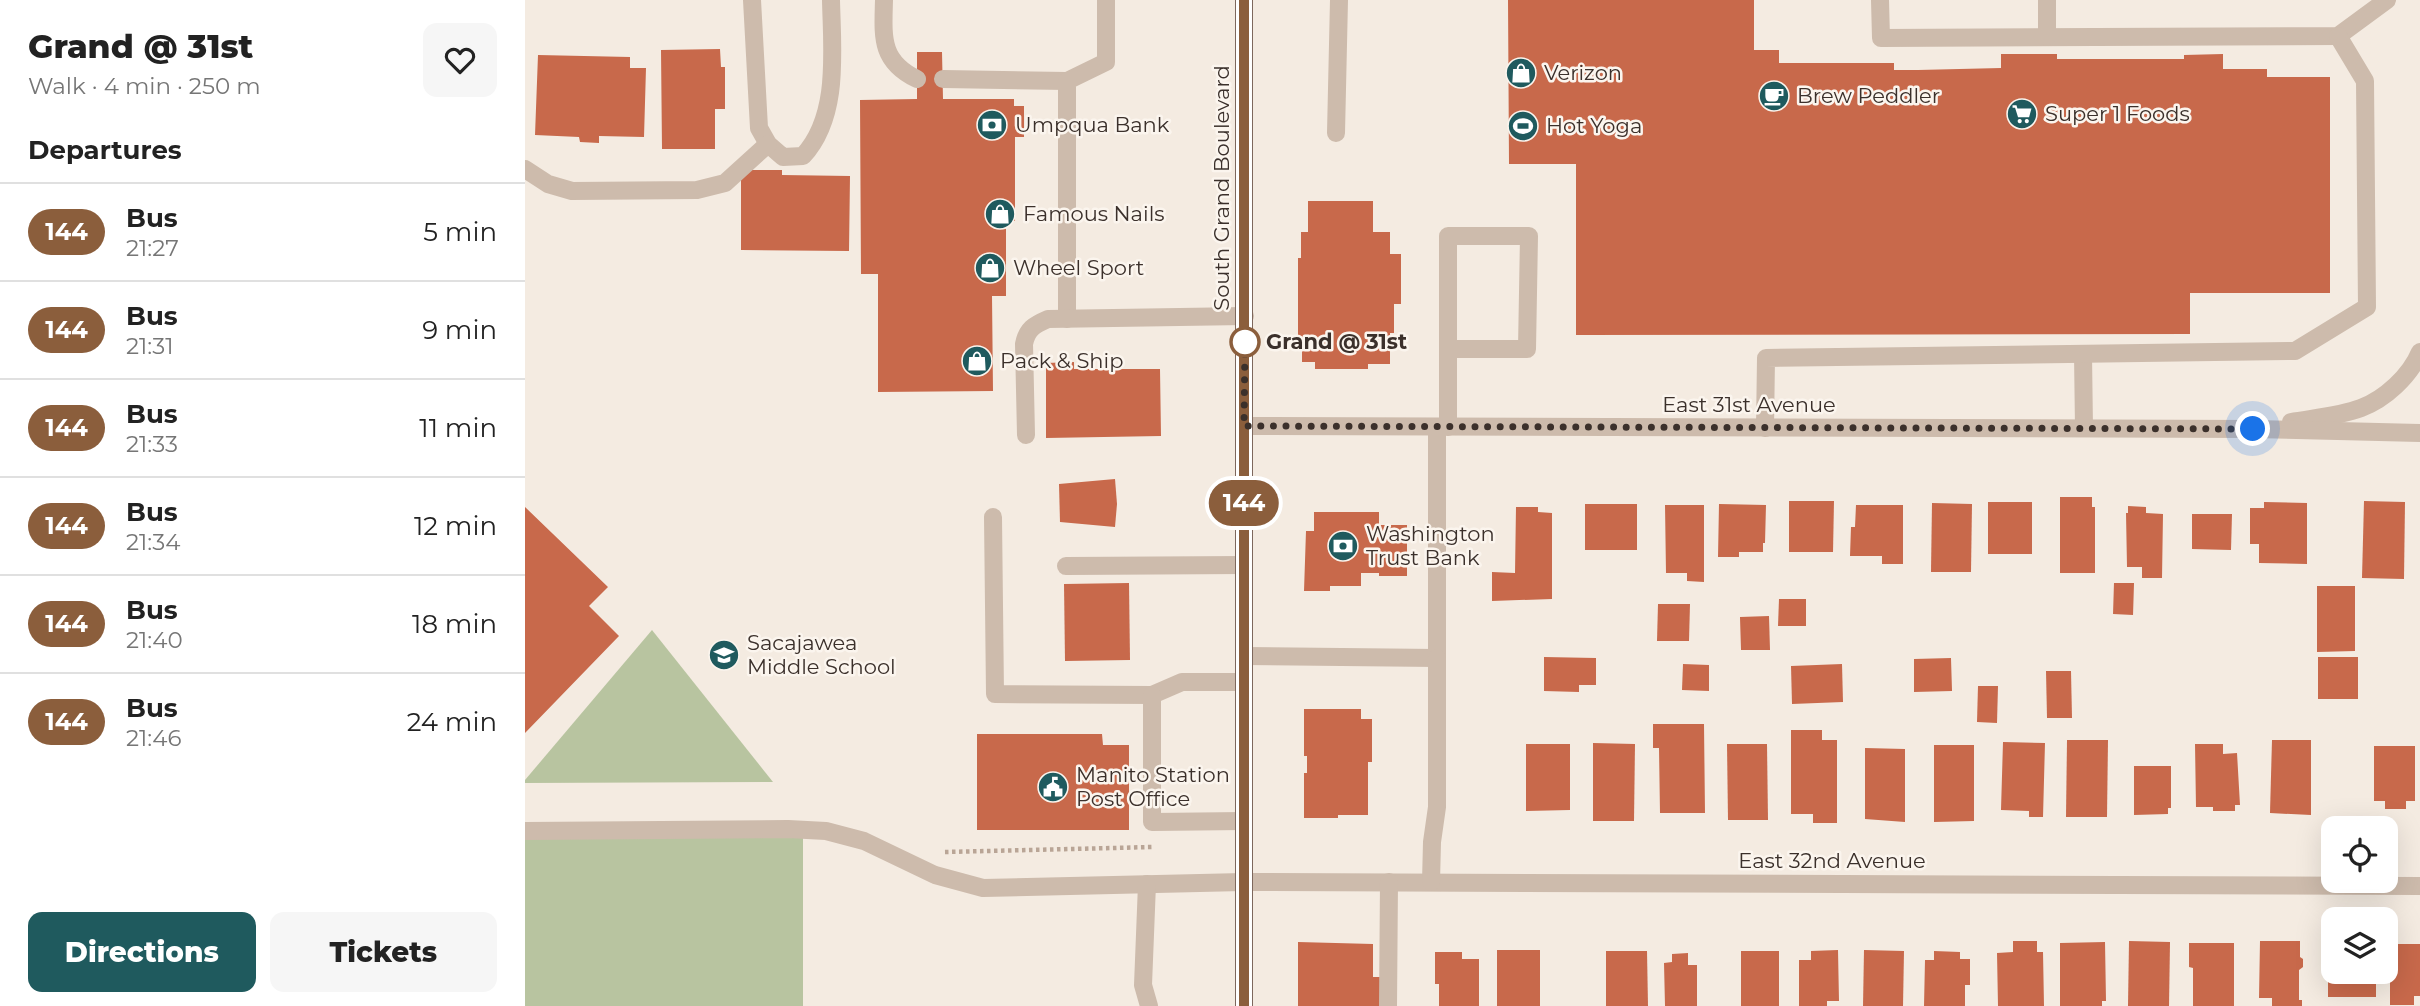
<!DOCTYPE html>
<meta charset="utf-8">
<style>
:root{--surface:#fff;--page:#f6f6f6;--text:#222;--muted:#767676;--line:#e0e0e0;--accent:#1f5a5e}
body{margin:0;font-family:Montserrat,sans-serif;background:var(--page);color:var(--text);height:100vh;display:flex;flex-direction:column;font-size:26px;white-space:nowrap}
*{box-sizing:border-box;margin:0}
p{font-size:23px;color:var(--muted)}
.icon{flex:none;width:38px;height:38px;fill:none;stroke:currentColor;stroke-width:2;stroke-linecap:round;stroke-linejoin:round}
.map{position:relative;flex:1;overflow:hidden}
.drawer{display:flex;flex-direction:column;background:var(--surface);width:525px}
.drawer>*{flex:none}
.badge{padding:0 14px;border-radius:23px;font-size:24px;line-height:46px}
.fabs{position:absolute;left:1796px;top:816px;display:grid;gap:14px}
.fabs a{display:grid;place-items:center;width:77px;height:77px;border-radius:14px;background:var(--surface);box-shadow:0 7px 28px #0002;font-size:35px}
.you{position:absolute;width:35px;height:35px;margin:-18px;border:5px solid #fff;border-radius:50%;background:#1a73e8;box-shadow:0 0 0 10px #1a73e833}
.map>.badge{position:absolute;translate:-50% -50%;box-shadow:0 0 0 4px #fff}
h2{padding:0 28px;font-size:26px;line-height:63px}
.round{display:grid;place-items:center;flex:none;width:74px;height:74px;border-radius:14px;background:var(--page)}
.overview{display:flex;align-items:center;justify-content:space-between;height:119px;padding:0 28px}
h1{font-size:33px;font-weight:800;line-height:52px}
.primary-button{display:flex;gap:14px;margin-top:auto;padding:14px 28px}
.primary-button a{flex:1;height:80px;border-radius:14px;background:var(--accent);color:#fff;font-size:28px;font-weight:800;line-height:80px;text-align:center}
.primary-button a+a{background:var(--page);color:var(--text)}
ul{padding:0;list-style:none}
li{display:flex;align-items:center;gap:21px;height:98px;padding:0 28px;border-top:2px solid var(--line)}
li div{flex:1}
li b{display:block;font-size:26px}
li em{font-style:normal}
li .badge{min-width:77px;font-weight:700;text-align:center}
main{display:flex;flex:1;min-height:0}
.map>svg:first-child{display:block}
.green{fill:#b8c4a0}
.building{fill:#c8694b}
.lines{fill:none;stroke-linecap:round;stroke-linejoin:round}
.path{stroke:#b9a596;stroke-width:4.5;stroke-dasharray:3.5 3.5;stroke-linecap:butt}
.minor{stroke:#cdbbac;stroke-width:18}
.major{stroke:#7d675c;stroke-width:18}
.line-casing{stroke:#fff;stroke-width:16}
.line{stroke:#8b5e3c;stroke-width:10}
.walk{stroke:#3b302b;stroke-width:7;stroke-dasharray:0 12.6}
.stop-dot{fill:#fff;stroke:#8b5e3c;stroke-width:3.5}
.labels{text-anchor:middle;stroke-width:5;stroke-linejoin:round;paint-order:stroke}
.poi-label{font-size:21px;fill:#3b302b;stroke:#fbf5ee;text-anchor:start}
.street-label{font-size:21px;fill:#3b302b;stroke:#fbf5ee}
.stop-label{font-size:21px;font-weight:bold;fill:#3b302b;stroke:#fbf5ee;text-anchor:start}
</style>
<main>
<section class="drawer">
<div class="overview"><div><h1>Grand @ 31st</h1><p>Walk · 4 min · 250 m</p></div><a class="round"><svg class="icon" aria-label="heart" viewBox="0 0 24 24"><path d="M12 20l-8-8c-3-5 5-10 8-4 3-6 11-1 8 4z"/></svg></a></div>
<h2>Departures</h2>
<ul>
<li><span class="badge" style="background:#8b5e3c;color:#fff">144</span><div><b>Bus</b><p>21:27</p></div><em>5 min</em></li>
<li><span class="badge" style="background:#8b5e3c;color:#fff">144</span><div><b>Bus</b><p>21:31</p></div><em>9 min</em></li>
<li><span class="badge" style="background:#8b5e3c;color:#fff">144</span><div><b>Bus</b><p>21:33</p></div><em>11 min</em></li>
<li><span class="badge" style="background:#8b5e3c;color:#fff">144</span><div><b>Bus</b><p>21:34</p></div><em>12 min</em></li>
<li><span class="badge" style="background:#8b5e3c;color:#fff">144</span><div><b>Bus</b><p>21:40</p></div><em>18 min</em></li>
<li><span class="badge" style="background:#8b5e3c;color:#fff">144</span><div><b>Bus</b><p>21:46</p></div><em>24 min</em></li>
</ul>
<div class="primary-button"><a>Directions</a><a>Tickets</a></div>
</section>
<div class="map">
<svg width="1895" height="1006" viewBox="0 0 1895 1006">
<rect width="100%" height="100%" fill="#f4ebe1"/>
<g class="green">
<polygon points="127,630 248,782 0,783 0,780"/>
<polygon points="278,835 278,1006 0,1006 0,836"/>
</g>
<g class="building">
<polygon points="983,0 1229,0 1229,50 1254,50 1254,63 1369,63 1369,70 1393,70 1476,68 1476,54 1532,54 1532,59 1659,59 1659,55 1698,54 1698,69 1742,69 1742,77 1805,77 1805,293 1665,293 1665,334 1051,335 1051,164 984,164"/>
<polygon points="195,49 196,67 200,67 200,109 190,109 190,149 137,149 136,50"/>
<polygon points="392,52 417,52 418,99 489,99 489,106 499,106 499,137 490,137 490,221 481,221 481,296 467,296 468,391 353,392 353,274 336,274 335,100 392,99"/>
<polygon points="13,55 105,57 105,68 121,68 119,137 74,136 74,143 55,142 54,137 10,135"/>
<polygon points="216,170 257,170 257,175 325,176 324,251 216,250"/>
<polygon points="783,201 848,201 848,232 865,232 865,254 876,254 876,304 869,304 869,333 865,333 865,364 843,364 843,369 790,369 790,362 777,362 777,344 773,344 773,258 776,258 776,232 783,232"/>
<polygon points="549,362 549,369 635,369 636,436 521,438 521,363"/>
<polygon points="590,479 592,504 590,527 535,522 534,484"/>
<polygon points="1535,497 1567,497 1567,507 1570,507 1570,573 1535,573"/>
<polygon points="1264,501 1309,501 1308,552 1264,552"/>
<polygon points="1839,501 1880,502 1879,579 1837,578"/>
<rect x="1463" y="502" width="44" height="52"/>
<polygon points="1739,502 1782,503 1782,564 1734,563 1734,544 1725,544 1725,508 1739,508"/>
<polygon points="1407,503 1447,504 1446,572 1406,572"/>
<rect x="1060" y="504" width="52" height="46"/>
<polygon points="1194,504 1241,505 1240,543 1238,543 1238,552 1214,552 1214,557 1193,557"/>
<polygon points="1140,505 1179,505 1179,582 1162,581 1162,573 1141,573"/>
<polygon points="1331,505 1378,505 1378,564 1357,564 1357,556 1325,556 1326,527 1330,527"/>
<polygon points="1603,506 1621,507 1621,513 1638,514 1637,578 1617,578 1617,567 1602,567 1601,513 1603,513"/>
<polygon points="0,507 83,587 64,606 94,636 0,733"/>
<polygon points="991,507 1013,507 1013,512 1027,513 1027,599 967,601 967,572 990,573"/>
<polygon points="789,512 854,512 854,525 882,525 882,576 854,576 854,573 836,573 836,586 805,586 805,591 779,591 781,531 789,531"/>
<polygon points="1667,514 1707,514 1706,550 1667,549"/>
<polygon points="604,583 605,660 540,661 539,584"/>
<polygon points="1589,583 1609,583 1608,615 1588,614"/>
<polygon points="1792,586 1830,586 1830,651 1792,652"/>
<polygon points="1254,599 1281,599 1281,626 1253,626"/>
<polygon points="1133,604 1165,604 1164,641 1132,641"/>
<polygon points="1244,616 1245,650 1216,650 1215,617"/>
<polygon points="1019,657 1071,658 1071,685 1054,685 1054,692 1019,691"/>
<rect x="1793" y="657" width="40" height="42"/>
<polygon points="1426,658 1427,691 1389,692 1389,659"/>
<polygon points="1158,664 1184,665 1184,691 1157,690"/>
<polygon points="1317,664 1318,702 1267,704 1266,666"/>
<polygon points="1521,671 1546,671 1547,718 1522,718"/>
<polygon points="1453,686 1473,686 1472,723 1452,722"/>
<polygon points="779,709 836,709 836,719 847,719 847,762 843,762 843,815 813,815 813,818 779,818 779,773 782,773 782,756 779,756"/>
<polygon points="1128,724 1179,724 1180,813 1135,813 1134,748 1128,748"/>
<polygon points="1266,730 1297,730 1297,740 1312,740 1312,823 1288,823 1288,814 1266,814"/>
<polygon points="452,734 577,734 578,745 604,745 604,830 452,830"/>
<polygon points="1542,740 1583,740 1582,817 1541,817"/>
<polygon points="1747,740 1786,740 1786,815 1745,813"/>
<polygon points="1478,742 1520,743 1518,817 1504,817 1504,811 1476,810"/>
<polygon points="1068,743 1110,744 1109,821 1068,821"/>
<polygon points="1001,744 1045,744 1045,810 1001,811"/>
<polygon points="1202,744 1242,744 1243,820 1203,820"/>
<polygon points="1670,744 1698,744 1698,754 1712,753 1715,805 1710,805 1710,811 1688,811 1688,807 1671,807"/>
<polygon points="1409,745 1449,745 1449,821 1409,822"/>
<polygon points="1849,746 1890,746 1890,801 1881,801 1881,809 1860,809 1860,801 1849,801"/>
<polygon points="1340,748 1380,749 1380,822 1340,819"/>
<polygon points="1609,766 1646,766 1646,808 1643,808 1643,814 1609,815"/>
<polygon points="1488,941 1512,941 1512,952 1518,952 1519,1006 1473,1006 1472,953 1488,952"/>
<polygon points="1604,941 1645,942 1644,1006 1603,1006"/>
<polygon points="1735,941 1775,941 1775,957 1778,959 1778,967 1774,970 1774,1000 1777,1000 1777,1006 1747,1006 1747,998 1734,998"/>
<polygon points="773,942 848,944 848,977 860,977 860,1006 773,1006"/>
<polygon points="1580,942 1581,1001 1577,1001 1577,1006 1535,1006 1535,943"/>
<polygon points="1664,943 1709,943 1709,1006 1668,1006 1668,968 1664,967"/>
<polygon points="1865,944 1895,944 1895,996 1889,996 1889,1005 1865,1005"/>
<rect x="972" y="950" width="43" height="56"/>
<polygon points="1313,950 1314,1001 1302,1001 1302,1006 1274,1006 1274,960 1286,960 1286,951"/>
<polygon points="1339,950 1379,951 1378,1006 1338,1006"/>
<polygon points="1081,951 1122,951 1123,1006 1081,1006"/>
<rect x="1216" y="951" width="38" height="55"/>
<polygon points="1409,951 1435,952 1435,959 1445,959 1445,985 1440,985 1440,1006 1399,1006 1400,960 1409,960"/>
<polygon points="1803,951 1808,951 1808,971 1851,971 1851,997 1803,997"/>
<polygon points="910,952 937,952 937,959 954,959 954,1006 914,1006 914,984 910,984"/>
<polygon points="1163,953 1163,965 1172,965 1172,1006 1140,1006 1139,963 1147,962 1147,954"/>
</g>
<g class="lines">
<polyline class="path" points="420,852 628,847"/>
<g class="minor">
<path d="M 227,0 L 234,128 L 243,144 L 258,157 L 278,156 C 315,116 307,50 306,0"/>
<path d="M 359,0 C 358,37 355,61 392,79"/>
<polyline points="1355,0 1356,38 1813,36 1862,0"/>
<polyline points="1522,37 1522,0"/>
<polyline points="418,79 542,81"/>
<polyline points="811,133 814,0"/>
<polyline points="0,169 23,184 47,191 172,190 200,183 243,144"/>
<polyline points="542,319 542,81 581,62 581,0"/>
<polyline points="1558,354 1559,428"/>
<path d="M 1766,422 C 1789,418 1815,416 1836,408 C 1860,399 1885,376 1895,352"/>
<polyline points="719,426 1728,429 1895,433"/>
<polyline points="923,427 923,236 1004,236 1002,349 923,349"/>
<polyline points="1240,428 1241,358 1770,351 1842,307 1840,81 1813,36"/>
<path d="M 501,435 L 499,344 C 502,329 509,325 523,319 L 720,316"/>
<polyline points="468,517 470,694 627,695 657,682 719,682"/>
<polyline points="541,566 719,565"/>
<polyline points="719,656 912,658 912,427"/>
<polyline points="627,695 627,822 719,821"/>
<polyline points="0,831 263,829 301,831 339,841 410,875 458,888 718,882 1895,886"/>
<polyline points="906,882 907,842 912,807 912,658"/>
<polyline points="622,884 618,985 624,1006"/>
<polyline points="863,1006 864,882"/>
</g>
<polyline class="major" points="719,1006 719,0"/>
</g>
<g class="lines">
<g class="line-casing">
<polyline id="line" points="719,1006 719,0"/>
</g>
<use href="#line" class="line"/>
<polyline class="walk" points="720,342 719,426 1728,429"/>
</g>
<defs>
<g id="shop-disc" transform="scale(1.575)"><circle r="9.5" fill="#1f5a5e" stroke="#fbf5ee"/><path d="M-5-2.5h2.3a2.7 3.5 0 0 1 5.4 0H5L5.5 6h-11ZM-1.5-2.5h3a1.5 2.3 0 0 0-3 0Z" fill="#fff"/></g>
<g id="cafe-disc" transform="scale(1.575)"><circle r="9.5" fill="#1f5a5e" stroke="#fbf5ee"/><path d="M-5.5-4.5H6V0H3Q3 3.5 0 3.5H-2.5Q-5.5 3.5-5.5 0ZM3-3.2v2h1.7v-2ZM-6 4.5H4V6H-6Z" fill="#fff"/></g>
<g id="supermarket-disc" transform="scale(1.575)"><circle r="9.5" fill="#1f5a5e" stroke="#fbf5ee"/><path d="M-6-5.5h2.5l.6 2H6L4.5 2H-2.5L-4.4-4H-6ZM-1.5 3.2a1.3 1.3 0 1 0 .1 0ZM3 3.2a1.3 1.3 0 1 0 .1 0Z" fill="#fff"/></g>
<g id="bank-disc" transform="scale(1.575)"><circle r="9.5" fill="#1f5a5e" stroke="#fbf5ee"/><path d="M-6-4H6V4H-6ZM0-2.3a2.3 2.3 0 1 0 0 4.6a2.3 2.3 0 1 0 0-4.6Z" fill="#fff"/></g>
<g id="stadium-disc" transform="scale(1.575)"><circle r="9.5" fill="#1f5a5e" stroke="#fbf5ee"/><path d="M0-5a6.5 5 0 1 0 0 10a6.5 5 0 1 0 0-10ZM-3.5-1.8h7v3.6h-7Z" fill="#fff"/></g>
<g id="school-disc" transform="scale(1.575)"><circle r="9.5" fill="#1f5a5e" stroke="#fbf5ee"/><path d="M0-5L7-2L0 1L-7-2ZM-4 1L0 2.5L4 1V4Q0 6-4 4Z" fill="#fff"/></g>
<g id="civic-disc" transform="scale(1.575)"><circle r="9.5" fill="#1f5a5e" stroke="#fbf5ee"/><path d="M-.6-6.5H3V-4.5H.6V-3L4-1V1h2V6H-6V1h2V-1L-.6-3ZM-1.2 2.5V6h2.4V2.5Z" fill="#fff"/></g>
</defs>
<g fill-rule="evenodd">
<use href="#shop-disc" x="996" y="73"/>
<use href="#cafe-disc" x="1249" y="96"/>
<use href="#supermarket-disc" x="1497" y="114"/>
<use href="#bank-disc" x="467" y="125"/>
<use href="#stadium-disc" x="998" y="126"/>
<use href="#shop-disc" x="475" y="214"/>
<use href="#shop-disc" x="465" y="268"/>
<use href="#shop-disc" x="452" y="361"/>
<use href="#bank-disc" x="818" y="546"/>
<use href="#school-disc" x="199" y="655"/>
<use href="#civic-disc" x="528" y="787"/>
</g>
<circle class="stop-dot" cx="720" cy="342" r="14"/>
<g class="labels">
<g class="poi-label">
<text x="1019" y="80">Verizon</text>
<text x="1272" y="103">Brew Peddler</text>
<text x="1520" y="121">Super 1 Foods</text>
<text x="490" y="132">Umpqua Bank</text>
<text x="1021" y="133">Hot Yoga</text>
<text x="498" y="221">Famous Nails</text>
<text x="488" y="275">Wheel Sport</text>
<text x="475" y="368">Pack &amp; Ship</text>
<text x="841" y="541">Washington<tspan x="841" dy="24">Trust Bank</tspan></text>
<text x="222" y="650">Sacajawea<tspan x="222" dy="24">Middle School</tspan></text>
<text x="551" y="782">Manito Station<tspan x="551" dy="24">Post Office</tspan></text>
</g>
<g class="street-label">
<text transform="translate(697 188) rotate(-90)" y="7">South Grand Boulevard</text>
<text x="1224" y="412">East 31st Avenue</text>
<text x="1307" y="868">East 32nd Avenue</text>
</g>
<g class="stop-label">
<text x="741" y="349">Grand @ 31st</text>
</g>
</g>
</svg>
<div class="fabs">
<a><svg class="icon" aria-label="locate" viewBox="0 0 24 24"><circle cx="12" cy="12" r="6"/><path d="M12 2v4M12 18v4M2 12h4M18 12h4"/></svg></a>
<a><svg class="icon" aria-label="layers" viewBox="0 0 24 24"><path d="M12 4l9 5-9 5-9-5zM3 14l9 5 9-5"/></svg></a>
</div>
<div class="you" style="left:1728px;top:429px"></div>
<b class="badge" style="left:719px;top:503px;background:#8b5e3c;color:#fff">144</b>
</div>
</main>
